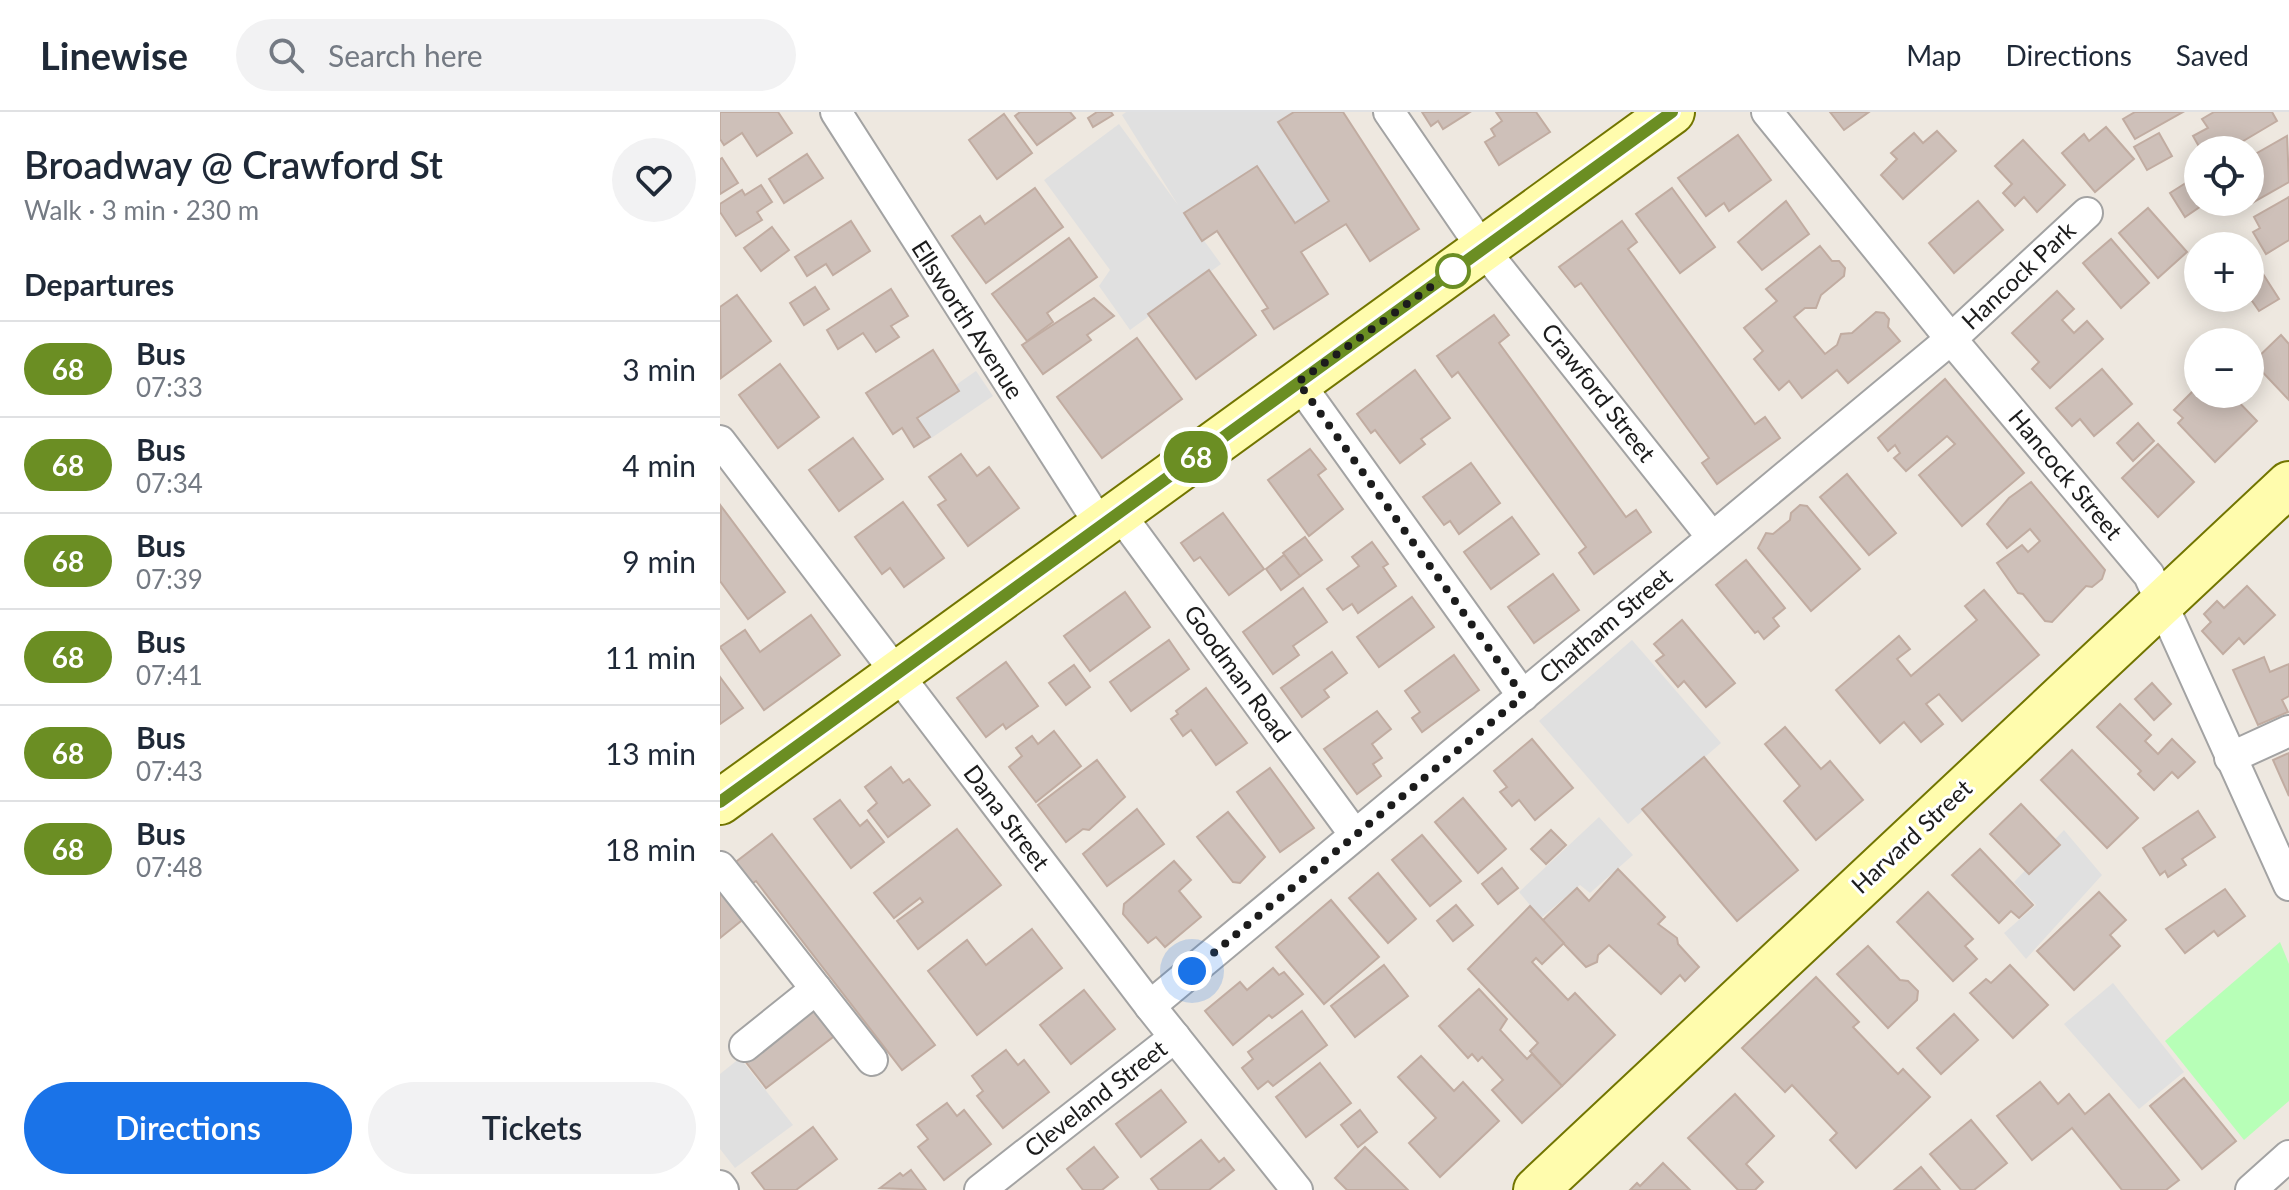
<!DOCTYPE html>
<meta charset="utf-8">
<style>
:root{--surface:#fff;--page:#f2f2f3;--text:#1f2937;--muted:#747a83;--line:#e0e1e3;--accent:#1a73e8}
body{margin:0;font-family:Lato,sans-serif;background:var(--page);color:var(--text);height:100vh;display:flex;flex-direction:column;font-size:30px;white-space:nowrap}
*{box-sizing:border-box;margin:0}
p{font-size:26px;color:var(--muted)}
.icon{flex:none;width:44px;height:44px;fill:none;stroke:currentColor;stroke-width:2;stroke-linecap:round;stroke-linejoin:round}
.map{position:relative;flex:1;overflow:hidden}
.sheet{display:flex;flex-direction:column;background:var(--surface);width:720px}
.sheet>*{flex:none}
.badge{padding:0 16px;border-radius:26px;font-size:28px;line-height:52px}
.controls{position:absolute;left:1464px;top:24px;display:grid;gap:16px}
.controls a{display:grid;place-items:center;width:80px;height:80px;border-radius:50%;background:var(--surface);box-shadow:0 4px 20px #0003;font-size:40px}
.you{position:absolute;width:40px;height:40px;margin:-20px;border:6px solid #fff;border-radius:50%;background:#1a73e8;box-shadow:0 0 0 12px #1a73e833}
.map>.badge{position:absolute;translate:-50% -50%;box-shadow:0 0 0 4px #fff}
h2{padding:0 24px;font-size:30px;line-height:72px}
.round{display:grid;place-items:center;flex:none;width:84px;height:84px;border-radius:42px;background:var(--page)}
.head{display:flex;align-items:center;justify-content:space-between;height:136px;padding:0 24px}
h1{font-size:38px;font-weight:600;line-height:60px}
.primary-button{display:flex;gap:16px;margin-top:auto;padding:16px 24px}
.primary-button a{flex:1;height:92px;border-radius:48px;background:var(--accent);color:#fff;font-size:32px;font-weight:600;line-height:92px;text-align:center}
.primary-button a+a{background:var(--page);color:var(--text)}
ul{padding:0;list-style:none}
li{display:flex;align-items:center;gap:24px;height:96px;padding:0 24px;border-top:2px solid var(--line)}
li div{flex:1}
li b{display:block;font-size:30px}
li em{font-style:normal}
li .badge{min-width:88px;font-weight:700;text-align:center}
header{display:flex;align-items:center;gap:48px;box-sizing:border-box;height:112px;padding:0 40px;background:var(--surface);border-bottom:2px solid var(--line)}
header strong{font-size:38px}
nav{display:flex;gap:44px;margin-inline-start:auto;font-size:28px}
.search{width:560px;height:72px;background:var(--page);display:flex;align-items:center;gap:20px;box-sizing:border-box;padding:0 28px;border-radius:44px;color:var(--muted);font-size:30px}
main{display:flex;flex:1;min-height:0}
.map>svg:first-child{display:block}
.park{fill:#b7ffb7}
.parking{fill:#e0e0e0}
.building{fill:#cec0b9;stroke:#c1aca1;stroke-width:2}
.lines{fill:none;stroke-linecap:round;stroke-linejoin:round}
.street-casing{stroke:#a3a3a3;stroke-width:34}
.secondary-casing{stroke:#727500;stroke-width:48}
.street{stroke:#fff;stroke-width:30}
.secondary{stroke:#fffcad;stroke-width:44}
.line-casing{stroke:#fff;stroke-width:18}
.line{stroke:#6b8e23;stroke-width:12}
.walk{stroke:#1c1c1c;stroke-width:8;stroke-dasharray:0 14.4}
.stop-dot{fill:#fff;stroke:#6b8e23;stroke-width:4}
.labels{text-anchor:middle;stroke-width:6;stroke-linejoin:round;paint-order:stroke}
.street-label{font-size:24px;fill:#1c1c1c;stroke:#fff}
</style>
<header>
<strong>Linewise</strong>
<div class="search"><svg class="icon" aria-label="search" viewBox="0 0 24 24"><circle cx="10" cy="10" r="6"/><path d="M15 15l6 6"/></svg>Search here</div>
<nav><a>Map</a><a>Directions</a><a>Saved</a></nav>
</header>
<main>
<section class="sheet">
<div class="head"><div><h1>Broadway @ Crawford St</h1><p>Walk · 3 min · 230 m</p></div><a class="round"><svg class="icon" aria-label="heart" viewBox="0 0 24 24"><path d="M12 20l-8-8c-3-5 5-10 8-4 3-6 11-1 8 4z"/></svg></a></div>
<h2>Departures</h2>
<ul>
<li><span class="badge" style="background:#6b8e23;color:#fff">68</span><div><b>Bus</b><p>07:33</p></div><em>3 min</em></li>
<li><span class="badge" style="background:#6b8e23;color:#fff">68</span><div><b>Bus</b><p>07:34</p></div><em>4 min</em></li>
<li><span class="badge" style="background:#6b8e23;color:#fff">68</span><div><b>Bus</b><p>07:39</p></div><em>9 min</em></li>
<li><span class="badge" style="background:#6b8e23;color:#fff">68</span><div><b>Bus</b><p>07:41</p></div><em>11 min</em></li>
<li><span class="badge" style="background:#6b8e23;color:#fff">68</span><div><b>Bus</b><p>07:43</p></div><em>13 min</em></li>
<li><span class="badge" style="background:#6b8e23;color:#fff">68</span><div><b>Bus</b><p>07:48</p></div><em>18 min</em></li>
</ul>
<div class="primary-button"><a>Directions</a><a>Tickets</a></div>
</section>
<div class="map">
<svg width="1569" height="1078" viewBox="0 0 1569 1078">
<rect width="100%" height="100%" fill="#eee8e0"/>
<polygon class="park" points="1560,830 1569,852 1569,989 1524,1028 1445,929"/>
<g class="parking">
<polygon points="406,0 574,0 558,11 609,89 575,111 537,54 464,101 501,152 410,218 379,174 390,158 324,68 399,12 458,93 402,3"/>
<polygon points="256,259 273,284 207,329 190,305"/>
<polygon points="912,528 1001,631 908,712 819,609"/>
<polygon points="879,705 913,743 870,781 860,773 821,806 799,780"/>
<polygon points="1344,718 1382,763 1306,847 1284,821 1316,793 1294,770"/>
<polygon points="1393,871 1464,960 1419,997 1344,912"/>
<polygon points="20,946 73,1013 15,1056 0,1037 0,962"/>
</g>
<g class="building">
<polygon points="0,0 58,0 72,21 37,44 22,21 4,33 0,27"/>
<polygon points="300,0 350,0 355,6 317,33 295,4"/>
<polygon points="377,0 391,0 393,3 373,15 368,6"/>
<polygon points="574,0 623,0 699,117 650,149 626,112 581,140 608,182 554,217 542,199 548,196 497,119 482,129 464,101 537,54 575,111 609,89 558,10"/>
<polygon points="702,0 750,0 723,17 718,9 711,14"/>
<polygon points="776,0 816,0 830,20 779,53 765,30 775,24 771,17 782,9"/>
<polygon points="1110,0 1149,0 1124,18"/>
<polygon points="1415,0 1463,0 1415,27 1403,7"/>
<polygon points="1494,0 1552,0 1557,9 1508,38 1500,38 1498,34 1481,38 1473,24 1488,16 1482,7"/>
<polygon points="284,2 312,41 277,67 249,28"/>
<polygon points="1386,15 1414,47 1375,80 1342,41 1364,22 1369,29"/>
<polygon points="1217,19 1236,39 1183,87 1161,63 1177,47 1171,41 1194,21 1203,31"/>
<polygon points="1439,21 1452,44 1427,58 1414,35"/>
<polygon points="1018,23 1051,68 1009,99 1004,91 986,104 958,66"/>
<polygon points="1567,24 1569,70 1523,96 1520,90 1530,90 1530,45"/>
<polygon points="1303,28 1345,73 1317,100 1304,85 1295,94 1283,81 1292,72 1275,54"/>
<polygon points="87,42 103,66 64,91 49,67"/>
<polygon points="2,46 18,71 0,82 0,47"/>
<polygon points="1472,67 1478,75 1478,90 1487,90 1465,105 1450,81"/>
<polygon points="41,73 52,90 37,100 42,108 16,124 0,100 0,92 22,78 25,83"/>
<polygon points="315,76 343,115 266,171 232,124 260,104 265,112"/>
<polygon points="952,76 995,135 960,161 916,102"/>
<polygon points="1569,85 1569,128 1546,142 1533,120 1540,116 1534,105"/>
<polygon points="1066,89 1089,122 1042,158 1018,130"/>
<polygon points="1258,89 1283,118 1234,161 1209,131"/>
<polygon points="1428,96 1467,140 1438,166 1399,121"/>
<polygon points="131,109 150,139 113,163 106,152 87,164 75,145"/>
<polygon points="902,109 917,130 908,137 1035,312 1045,305 1060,326 997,372 982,351 989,346 861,171 855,175 839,155"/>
<polygon points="52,115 69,138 41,159 24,136"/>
<polygon points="349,126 377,165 327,201 333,210 307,229 272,182"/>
<polygon points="1391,127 1429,171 1401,196 1363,151"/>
<polygon points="1100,134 1112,149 1119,149 1125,156 1124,164 1101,183 1096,196 1085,196 1074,205 1105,242 1117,233 1121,222 1132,221 1156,200 1164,201 1169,207 1168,215 1180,229 1128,271 1117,258 1082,286 1069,269 1059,278 1034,247 1043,239 1024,216 1057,189 1046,177"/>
<polygon points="489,158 536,223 476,267 428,202"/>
<polygon points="1543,162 1559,187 1539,199 1530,186 1530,170"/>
<polygon points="95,175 109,197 84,213 70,191"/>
<polygon points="171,177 188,204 171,214 179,225 156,240 143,221 118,237 107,218"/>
<polygon points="1337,179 1354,197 1342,208 1354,221 1367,209 1383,227 1330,276 1312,257 1319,250 1292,221"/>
<polygon points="17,183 51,229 1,266 0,195"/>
<polygon points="374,186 394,204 367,223 371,228 323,262 302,233"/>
<polygon points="774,203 789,223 779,231 906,405 916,398 931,420 874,462 859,441 866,435 738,260 732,265 717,244"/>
<polygon points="1561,223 1569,232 1569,288 1533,250"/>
<polygon points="417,226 462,287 382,346 337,285"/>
<polygon points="213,238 239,279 197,306 210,325 194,335 182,316 173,322 146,281"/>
<polygon points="60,252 99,305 58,336 19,283"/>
<polygon points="1382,257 1412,292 1374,324 1360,307 1352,314 1336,296"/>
<polygon points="695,258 730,306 701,327 705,332 680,351 655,318 651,321 637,302"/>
<polygon points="1225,267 1304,361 1242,414 1199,363 1235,332 1227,324 1186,359 1174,346 1180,341 1175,333 1168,339 1158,326"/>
<polygon points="1478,274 1478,282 1511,282 1537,309 1495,350 1458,311 1463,306 1454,298"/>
<polygon points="1418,311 1434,329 1413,349 1397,331"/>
<polygon points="133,326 163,367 119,399 89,358"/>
<polygon points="1438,332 1474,370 1438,405 1402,366"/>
<polygon points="590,337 606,357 598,363 623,397 589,424 548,368"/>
<polygon points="241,342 257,364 269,355 299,396 248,434 218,393 226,388 209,365"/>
<polygon points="751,351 780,391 739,422 730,409 724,413 703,385"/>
<polygon points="1127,362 1176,421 1149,443 1100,385"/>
<polygon points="1311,370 1385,458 1382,467 1372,475 1366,474 1332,510 1325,509 1303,482 1298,481 1277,451 1302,433 1308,440 1320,429 1310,417 1287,436 1267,412 1289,386"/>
<polygon points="183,390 224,446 184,475 170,456 162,462 135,425"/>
<polygon points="1080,393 1087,394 1140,457 1091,499 1038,436 1046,421 1053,422 1070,408 1071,401"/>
<polygon points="1,394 65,480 28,507 0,469"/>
<polygon points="503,401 544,457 509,483 480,445 474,449 461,431"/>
<polygon points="792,405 819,442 771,477 744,440"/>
<polygon points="585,425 602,448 580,464 563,441"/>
<polygon points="652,430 668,452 663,455 676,474 638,501 632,492 623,498 607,477 639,454 632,445"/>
<polygon points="564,443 580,464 561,478 546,457"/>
<polygon points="1026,448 1065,496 1053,506 1059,514 1044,527 1038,519 1035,521 996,473"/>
<polygon points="833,462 859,498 814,531 788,495"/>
<polygon points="1527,474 1555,503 1524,532 1519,526 1503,542 1482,519 1491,510 1484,502 1497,489 1504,496"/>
<polygon points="583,476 607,510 573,534 579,543 553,562 523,520"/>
<polygon points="1264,478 1319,543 1242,609 1219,582 1206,592 1223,612 1201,630 1184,610 1160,631 1116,578 1179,524 1190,537 1177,547 1191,564 1257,508 1245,494"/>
<polygon points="405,480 430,515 370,559 344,524"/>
<polygon points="692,485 714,515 659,555 637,525"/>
<polygon points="91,503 120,543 44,598 0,535 25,518 40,540"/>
<polygon points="962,508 1015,571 986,595 964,569 958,575 936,549 944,543 934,532"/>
<polygon points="449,528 469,557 411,599 390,570"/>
<polygon points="612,540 627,561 604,578 609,585 582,605 561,576"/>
<polygon points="734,543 759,578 702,620 692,606 700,600 685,579"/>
<polygon points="1544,545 1550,560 1569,552 1569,584 1562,588 1568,600 1538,613 1513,558"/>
<polygon points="286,550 318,594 286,617 283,612 266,625 237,586"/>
<polygon points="354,553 370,575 346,593 329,571"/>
<polygon points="0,565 23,596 0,612"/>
<polygon points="1432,571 1451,592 1434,608 1415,587"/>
<polygon points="486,576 527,631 496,653 471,618 463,624 451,607 458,602 456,599"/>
<polygon points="1400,592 1431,623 1425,629 1438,642 1452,627 1475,650 1458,666 1452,660 1434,678 1418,662 1421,659 1377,615"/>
<polygon points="657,599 671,617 652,632 662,646 653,652 661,664 637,682 604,637"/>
<polygon points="1065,615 1101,657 1110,649 1143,688 1096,728 1064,689 1080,674 1045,632"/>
<polygon points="334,619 361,654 316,690 289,655 302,644 296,636 312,624 318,632"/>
<polygon points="812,627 853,676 815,708 799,688 792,694 780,680 787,675 774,659"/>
<polygon points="1352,638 1418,706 1387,736 1321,668"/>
<polygon points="1569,641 1569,684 1553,648"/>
<polygon points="984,645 1078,758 1017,809 922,697"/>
<polygon points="377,648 405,685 369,718 363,717 346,730 318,693"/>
<polygon points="171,655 183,671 189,667 210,693 168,725 148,699 157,691 145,675"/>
<polygon points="550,656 594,716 560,740 517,680"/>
<polygon points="743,686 786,737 758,761 715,710"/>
<polygon points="120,688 140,714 147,708 164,730 131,756 94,707"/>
<polygon points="1301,692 1340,733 1309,762 1270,722"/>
<polygon points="417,697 444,732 387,774 363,742"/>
<polygon points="1478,699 1495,725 1462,747 1466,753 1448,765 1445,759 1440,763 1423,736"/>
<polygon points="508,700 545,745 520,771 513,770 477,725"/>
<polygon points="237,717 281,773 198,837 177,809 203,790 200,786 174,806 154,781"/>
<polygon points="831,718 846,733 826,752 811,737"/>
<polygon points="52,722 215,933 182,958 36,769 11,786 26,805 0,826 0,762"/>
<polygon points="702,723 741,769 710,794 672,748"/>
<polygon points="1260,737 1313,793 1299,806 1291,799 1279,811 1232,763"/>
<polygon points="454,749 471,768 459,779 481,805 445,835 436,825 428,831 403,802 404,792"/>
<polygon points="782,756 798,776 778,792 762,772"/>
<polygon points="898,757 945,805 938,812 957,826 958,832 979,855 965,869 960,863 941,882 889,833 878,843 877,850 866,855 822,809 857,776 869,789"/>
<polygon points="658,761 696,807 668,831 629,786"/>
<polygon points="1505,777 1525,804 1498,824 1494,819 1465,841 1446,817"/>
<polygon points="1208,780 1253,827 1245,834 1257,847 1233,869 1177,810"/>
<polygon points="1379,780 1406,808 1390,823 1400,834 1354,878 1317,839"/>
<polygon points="611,788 659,845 604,892 556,835"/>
<polygon points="736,793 753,813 733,829 717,809"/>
<polygon points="810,794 844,831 822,852 816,846 812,850 848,888 855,881 895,923 842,974 810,939 818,931 748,857"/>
<polygon points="312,817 342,856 257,923 208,859 247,828 266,853"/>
<polygon points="1148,834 1180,868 1188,869 1198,879 1197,888 1168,916 1117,862"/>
<polygon points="664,853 688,884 635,925 611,894"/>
<polygon points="1290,853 1328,893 1293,926 1250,881 1266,867 1271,871"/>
<polygon points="553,856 559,863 564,860 583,882 552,906 549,903 513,933 485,899 520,870 527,878"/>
<polygon points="1096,865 1139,910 1133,915 1178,962 1183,957 1210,985 1136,1056 1110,1028 1117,1021 1072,973 1065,980 1022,936"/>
<polygon points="759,877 787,907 780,918 807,947 812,942 842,974 802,1011 772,978 783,968 762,945 758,949 752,942 748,946 719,914"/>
<polygon points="364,878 395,917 351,952 320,913"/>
<polygon points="95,895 117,922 46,976 25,949"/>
<polygon points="582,899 607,933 553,974 548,969 538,977 522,956 533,947 528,940"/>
<polygon points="1234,902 1258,928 1221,962 1197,936"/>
<polygon points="286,938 298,953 304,948 329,980 283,1016 257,984 263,979 252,964"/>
<polygon points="701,944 734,979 743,970 779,1009 720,1065 689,1031 716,1006 678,965"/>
<polygon points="600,951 631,991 586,1025 556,985"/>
<polygon points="1464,966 1516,1029 1482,1057 1430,994"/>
<polygon points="1320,970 1338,992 1349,982 1365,1002 1389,982 1459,1068 1446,1078 1402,1078 1352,1016 1312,1048 1277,1004"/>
<polygon points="441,978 466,1010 421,1045 396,1012"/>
<polygon points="1015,982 1054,1024 1026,1052 1043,1070 1035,1078 1018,1078 968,1026"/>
<polygon points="227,991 237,1004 244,998 271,1032 224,1068 198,1035 208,1027 197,1013"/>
<polygon points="640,998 657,1020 638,1035 621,1013"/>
<polygon points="1251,1008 1287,1051 1254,1078 1241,1078 1210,1042"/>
<polygon points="93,1015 117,1047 76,1078 45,1078 32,1061"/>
<polygon points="481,1028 499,1050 504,1046 514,1058 489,1078 439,1078 431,1067"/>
<polygon points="374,1035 398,1065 382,1078 363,1078 347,1057"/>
<polygon points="645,1035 688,1078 627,1078 615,1066"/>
<polygon points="943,1051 970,1078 910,1078 917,1071 920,1074"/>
<polygon points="1201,1055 1220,1078 1174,1078"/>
<polygon points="191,1058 206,1078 160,1076 180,1061 183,1064"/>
</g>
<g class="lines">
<g class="street-casing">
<g id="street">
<polyline points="116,0 381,414"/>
<polyline points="669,0 763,137 992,425"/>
<polyline points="1047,0 1231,227 1429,463 1569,773"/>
<polyline points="578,270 803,584"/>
<polyline points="0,329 430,894 577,1078"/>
<polyline points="399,401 635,723"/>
<polyline points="1510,646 1569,619"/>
<polyline points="0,755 152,948"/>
<polyline points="430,894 1231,227 1367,101"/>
<polyline points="25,934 96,877"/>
<polyline points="0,1074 3,1078"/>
<polyline points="260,1078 455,925"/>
<polyline points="1531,1078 1569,1044"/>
</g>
</g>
<g class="secondary-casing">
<g id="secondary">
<polyline points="0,690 952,0"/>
<polyline points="816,1078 1569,372"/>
</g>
</g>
<use href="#street" class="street"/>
<use href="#secondary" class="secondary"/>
</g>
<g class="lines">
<g class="line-casing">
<polyline id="line" points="0,690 952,0"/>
</g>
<use href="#line" class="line"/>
<polyline class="walk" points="472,859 803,584 578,270 740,154 733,159"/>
</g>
<circle class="stop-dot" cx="733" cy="159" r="16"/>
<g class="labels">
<g class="street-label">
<text transform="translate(1299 164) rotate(-43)" y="8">Hancock Park</text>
<text transform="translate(247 208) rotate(57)" y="8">Ellsworth Avenue</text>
<text transform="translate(878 281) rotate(52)" y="8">Crawford Street</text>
<text transform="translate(1345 363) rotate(50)" y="8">Hancock Street</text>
<text transform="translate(886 514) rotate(-40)" y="8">Chatham Street</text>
<text transform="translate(517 562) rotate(54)" y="8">Goodman Road</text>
<text transform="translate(286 706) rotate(53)" y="8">Dana Street</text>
<text transform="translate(1192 725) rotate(-43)" y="8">Harvard Street</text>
<text transform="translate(376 987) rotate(-38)" y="8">Cleveland Street</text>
</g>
</g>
</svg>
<div class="controls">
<a><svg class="icon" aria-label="locate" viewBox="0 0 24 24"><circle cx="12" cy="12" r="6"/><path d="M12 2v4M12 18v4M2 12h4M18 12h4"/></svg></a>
<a>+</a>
<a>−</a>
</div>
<div class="you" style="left:472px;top:859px"></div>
<b class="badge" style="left:476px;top:345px;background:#6b8e23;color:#fff">68</b>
</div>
</main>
